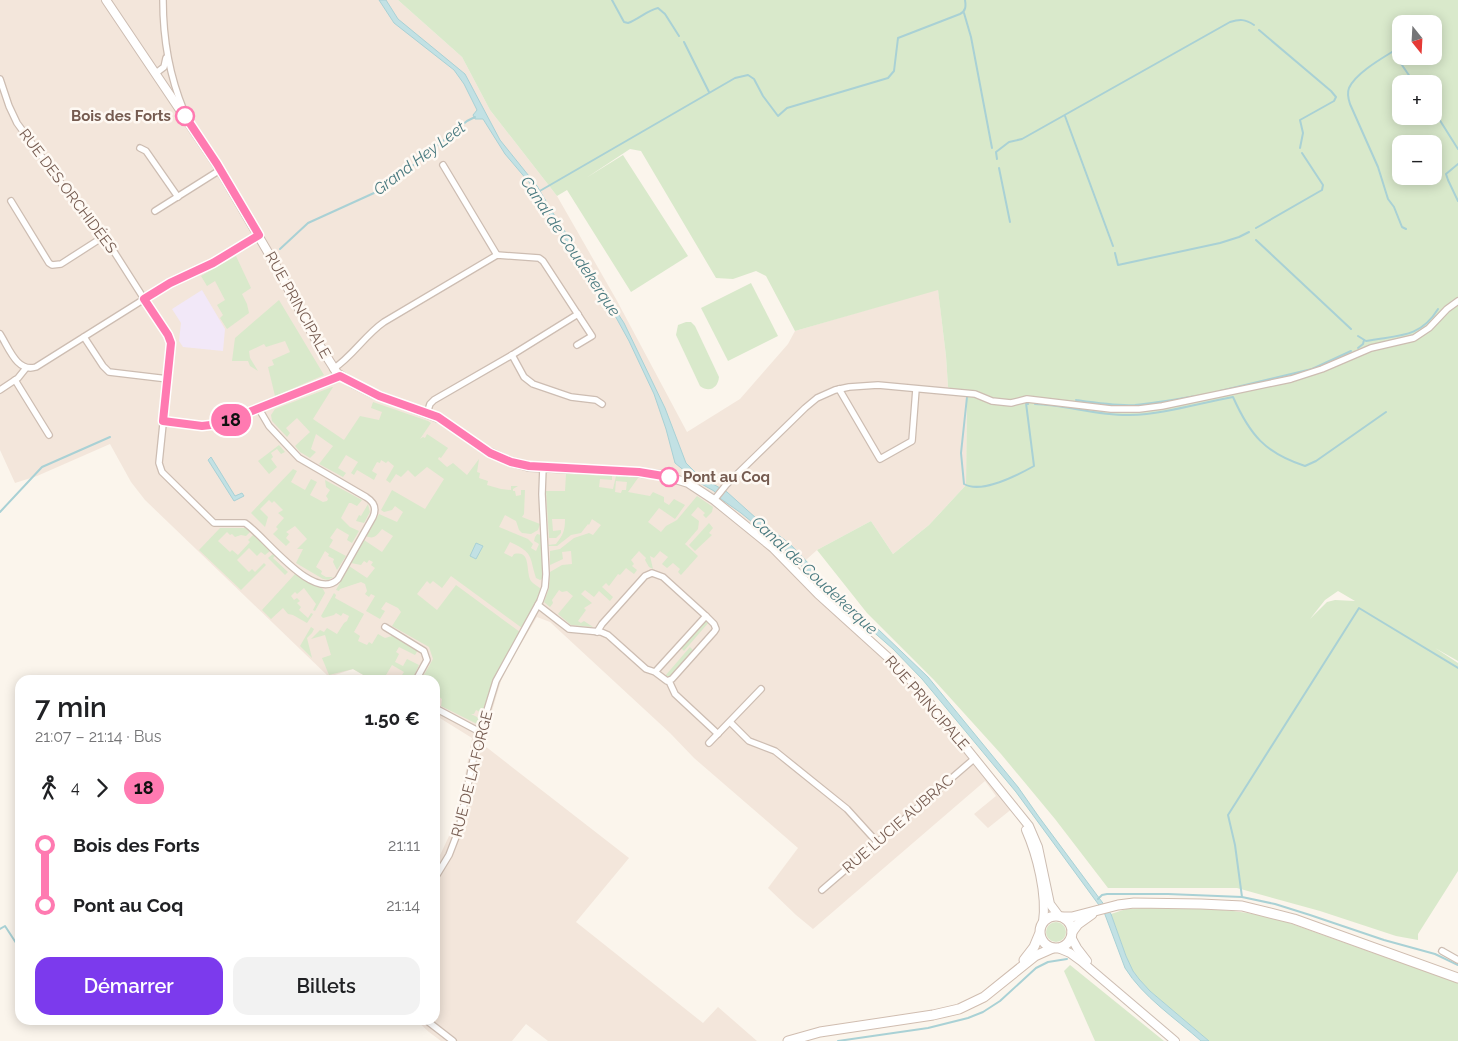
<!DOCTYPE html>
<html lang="fr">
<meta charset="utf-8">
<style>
:root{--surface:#fff;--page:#f2f2f2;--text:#202124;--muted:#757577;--accent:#7c3aed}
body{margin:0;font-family:Raleway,sans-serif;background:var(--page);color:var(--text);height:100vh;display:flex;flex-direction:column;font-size:19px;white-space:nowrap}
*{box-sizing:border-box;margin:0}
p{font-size:16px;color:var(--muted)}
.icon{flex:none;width:28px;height:28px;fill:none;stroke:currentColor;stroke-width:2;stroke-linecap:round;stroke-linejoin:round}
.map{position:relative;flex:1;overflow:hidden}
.sheet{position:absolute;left:15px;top:675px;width:425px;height:350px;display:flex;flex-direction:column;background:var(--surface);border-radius:15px;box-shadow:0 2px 12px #0003}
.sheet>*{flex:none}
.badge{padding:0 10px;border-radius:16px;font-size:18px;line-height:32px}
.needle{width:32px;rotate:162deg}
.tools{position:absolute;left:1392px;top:15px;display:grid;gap:10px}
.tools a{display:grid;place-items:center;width:50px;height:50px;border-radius:10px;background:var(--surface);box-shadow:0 2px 12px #0003;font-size:25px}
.map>.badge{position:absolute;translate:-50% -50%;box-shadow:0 0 0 2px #fff}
.legs{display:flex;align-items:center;gap:8px;height:55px;padding:0 20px;font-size:16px}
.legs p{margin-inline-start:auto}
.head{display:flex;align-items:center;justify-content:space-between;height:85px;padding:0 20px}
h1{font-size:28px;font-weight:600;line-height:38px}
.button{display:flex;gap:10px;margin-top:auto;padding:10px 20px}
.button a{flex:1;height:58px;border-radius:15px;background:var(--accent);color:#fff;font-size:20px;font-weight:600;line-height:58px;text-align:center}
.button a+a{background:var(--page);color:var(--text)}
ul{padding:0 20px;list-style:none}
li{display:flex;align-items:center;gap:18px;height:60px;font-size:19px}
li i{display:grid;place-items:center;width:8px;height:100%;margin:0 6px;background:currentColor}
li i::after{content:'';width:12px;height:12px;margin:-6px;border:4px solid;border-radius:50%;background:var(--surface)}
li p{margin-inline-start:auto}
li:first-child i{background:linear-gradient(#0000 50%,currentColor 0)}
li:last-child i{background:linear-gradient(currentColor 50%,#0000 0)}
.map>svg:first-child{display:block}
.residential{fill:#f3e6db}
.education{fill:#f2e8f8}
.green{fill:#d9e9cb;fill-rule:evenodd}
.water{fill:#c2e1e4;stroke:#a9d1d5}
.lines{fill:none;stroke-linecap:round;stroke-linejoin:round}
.stream{stroke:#a9d1d5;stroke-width:2}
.minor-casing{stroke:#cdbdb2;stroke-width:8}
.tertiary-casing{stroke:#cdbdb2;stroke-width:10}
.secondary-casing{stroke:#d0bdb0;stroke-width:11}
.minor{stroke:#fff;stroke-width:5.5}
.tertiary{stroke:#fff;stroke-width:8}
.secondary{stroke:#fff;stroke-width:9}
.line-1-casing{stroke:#fff;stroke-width:11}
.line-1{stroke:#ff7ab1;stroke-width:8}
.stop-1-dot{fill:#fff;stroke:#ff7ab1;stroke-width:2.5}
.labels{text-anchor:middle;stroke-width:5;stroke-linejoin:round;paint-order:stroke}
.stop-label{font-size:15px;font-weight:bold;fill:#755b50;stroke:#fef9f3;text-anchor:end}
.street-label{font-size:15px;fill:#755b50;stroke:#fef9f3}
.water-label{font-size:16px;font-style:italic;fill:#48797f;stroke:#fef9f3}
</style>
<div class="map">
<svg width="1458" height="1041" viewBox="0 0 1458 1041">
<rect width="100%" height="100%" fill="#fbf5ec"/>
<polygon class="residential" points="0,0 398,0 462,57 490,110 557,196 616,299 687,432 740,399 788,344 795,331 938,289 946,356 948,387 967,396 966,485 929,525 893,554 871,521 817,550 798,567 918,683 1018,804 988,828 974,814 996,796 985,781 813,929 796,915 768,888 798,848 694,758 670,733 550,622 537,617 503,674 483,741 485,746 629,858 576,922 703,1023 718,1007 757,1041 548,1041 526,1024 512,1041 441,1041 429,1032 416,1020 435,1020 435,866 457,819 472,738 435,715 435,680 372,680 353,669 329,677 145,500 131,482 110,444 37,476 15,483 0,450"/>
<polygon class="education" points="202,290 225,329 223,351 183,347 179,341 181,323 172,309"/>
<g class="green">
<path d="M 398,0 L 1458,0 L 1458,661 L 1435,648 L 1458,663 L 1458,871 L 1418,934 L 1418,940 L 1396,936 L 1320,911 L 1237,888 L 1108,888 L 1055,819 L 1001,754 L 934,680 L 867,613 L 817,550 L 871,521 L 893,554 L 929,525 L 966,485 L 967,396 L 948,387 L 946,356 L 938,290 L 795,331 L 766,276 L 756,271 L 733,279 L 716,278 L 641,151 L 630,149 L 586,178 L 623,155 L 688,256 L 631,292 L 567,190 L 557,196 L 490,110 L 462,57 ZM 1401,24 L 1434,24 L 1434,56 L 1401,56 ZM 1401,84 L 1434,84 L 1434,116 L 1401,116 ZM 1401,144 L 1434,144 L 1434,176 L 1401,176 ZM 1338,591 L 1355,601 L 1335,600 L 1327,602 L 1310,619 L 1325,600 Z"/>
<polygon points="236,256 251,288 242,294 247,304 249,313 227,329 220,318 223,315 217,305 225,300 215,281 207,286 201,276"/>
<polygon points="751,283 778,336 728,361 701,308"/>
<polygon points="279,300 324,375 275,396 268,367 274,365 272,360 290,352 285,341 266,347 264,344 249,351 250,358 258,371 250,366 248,361 232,361 235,338"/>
<path d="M 686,322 L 691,322 L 695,326 L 719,377 C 718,388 709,393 700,386 L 676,335 L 678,325 Z"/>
<path d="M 332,387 L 333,387 L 313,419 L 344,440 L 360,416 L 379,420 L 382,412 L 371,408 L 373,402 L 428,421 L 431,423 L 420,439 L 423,437 L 425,438 L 427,434 L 448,448 L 441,458 L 439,457 L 438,459 L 447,467 L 453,463 L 467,475 L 479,459 L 477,472 L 480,473 L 479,478 L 488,481 L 487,485 L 501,489 L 511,490 L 511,486 L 518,486 L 513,489 L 513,491 L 515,491 L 516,496 L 521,495 L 521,490 L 525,490 L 524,514 L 522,517 L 540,524 L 538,530 L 531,534 L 522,533 L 519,530 L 516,521 L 505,515 L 499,527 L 528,539 L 533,544 L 531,548 L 536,551 L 539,544 L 534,541 L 535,537 L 537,534 L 541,535 L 543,554 L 542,579 L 540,580 L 536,578 C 529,556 534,553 510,542 L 504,553 L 512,557 L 514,554 C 532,550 525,571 531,581 C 533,584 538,586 541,589 L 537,599 L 522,628 L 451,576 L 442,588 L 433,581 L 430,584 L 427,581 L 417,594 L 437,610 L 456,585 L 520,632 C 502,661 493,681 482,713 L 476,710 L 474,714 L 471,714 L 481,719 L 479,725 L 441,706 L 442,699 L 435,694 L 435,680 L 421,680 L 433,659 L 429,647 L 392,626 L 401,612 L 398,608 L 386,602 L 381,609 L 385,611 L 380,619 L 366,611 L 375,596 L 371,594 L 369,597 L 365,594 L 367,591 L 365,584 L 361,582 L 340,589 L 339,591 L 336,590 L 349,566 L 367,578 L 375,568 L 371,565 L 373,562 L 369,560 L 367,563 L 364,561 L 361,565 L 351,563 L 364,540 L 382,552 L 393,536 L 382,529 C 377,535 374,540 366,536 L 379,514 L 397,522 L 403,512 L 395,506 L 392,510 L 384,512 L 381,510 L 392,490 L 425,509 L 444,479 L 427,467 L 415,477 L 408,470 L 401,477 L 396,474 L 390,483 L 386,480 L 394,466 L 388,461 L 386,463 L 381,460 L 380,463 L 377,462 L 372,471 L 377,474 L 374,480 L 357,470 L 354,475 L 351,473 L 358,462 L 346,455 L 338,468 L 346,473 L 343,477 L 319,464 L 333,446 L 316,434 L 311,449 L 316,452 L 310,458 L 300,452 L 295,446 L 310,432 L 297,418 L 286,428 L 290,433 L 287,437 L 272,421 L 271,415 L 275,409 Z"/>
<polygon points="279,445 285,452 281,454 277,449 271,453 273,457 271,459 277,467 269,474 258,461"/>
<polygon points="293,469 297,471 291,482 305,490 311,479 317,482 310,495 323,502 327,501 328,499 326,496 330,490 326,487 325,480 362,500 357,506 351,503 349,503 341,518 350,527 359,531 352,543 347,540 349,535 337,528 330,538 333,540 329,547 346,556 337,570 333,562 334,559 328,556 329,554 325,551 316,567 322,571 321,574 326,577 333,577 328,580 323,579 296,563 303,549 297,549 307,539 295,526 286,532 289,534 286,538 290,542 286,546 273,534 278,529 276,527 284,518 278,513 283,510 274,501 272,503 269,500 260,509 268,517 265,527 251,513"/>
<path d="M 566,474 L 612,476 L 612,480 L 600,479 L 599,487 L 613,489 L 616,476 L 638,478 L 628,492 L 650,496 L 653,492 L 664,497 L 664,502 L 669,505 L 674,499 L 685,505 L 675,519 L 659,508 L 648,522 L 661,532 L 666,526 L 677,520 L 697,496 L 713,507 L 712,512 L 706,518 L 703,515 L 705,513 L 698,507 L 691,515 L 699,521 L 698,529 L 685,544 L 698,556 L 681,575 L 678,572 L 680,569 L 673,563 L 667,568 L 662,564 L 668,557 L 660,551 L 654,558 L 650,556 L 653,569 L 649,567 L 645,560 L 646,558 L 639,551 L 631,560 L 634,564 L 632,566 L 637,570 L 634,574 L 626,568 L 620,575 L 618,574 L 609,586 L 606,583 L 602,587 L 613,597 L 610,601 L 599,591 L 594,597 L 585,590 L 581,594 L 592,603 L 584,608 L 586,610 L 578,621 L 581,623 L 584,621 L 593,627 L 571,625 L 558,614 L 573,596 L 567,591 L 562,592 L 559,590 L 552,600 L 553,603 L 550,607 L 544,602 L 549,588 L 550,572 L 562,565 L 572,564 L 571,551 L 562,552 L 563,559 L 550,565 L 550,551 L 560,549 L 574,538 L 589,533 L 593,535 L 601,525 L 592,519 L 589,525 L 588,524 L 581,533 L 571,535 L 557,546 L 549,546 L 548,545 L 556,544 C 563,535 565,531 565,519 L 552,519 L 553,531 L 561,530 L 561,533 L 556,538 L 549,538 L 546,491 L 565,491 ZM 616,481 L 627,482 L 626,490 L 622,490 L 621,493 L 615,492 Z"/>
<polygon points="368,504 370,512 364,523 356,521 359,515 361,516"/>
<polygon points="709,523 713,528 709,533 712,535 695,551 689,545"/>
<polygon points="220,528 247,528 251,531 246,536 241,535 235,537 232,534 230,535 227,532 218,541 230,552 232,550 238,555 250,542 248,540 254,534 270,551 265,555 261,552 257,556 249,548 237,560 249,572 252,569 255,572 264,563 266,565 241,590 199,550"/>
<polygon points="273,554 275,556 273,558 288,572 285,575 268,558"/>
<polygon points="295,574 323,589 325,593 315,611 313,610 316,604 304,588 297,594 295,592 291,596 294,600 297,598 300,601 297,603 301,607 299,610 308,618 311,613 313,614 307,623 293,615 288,614 283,608 271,619 262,610"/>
<polygon points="334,593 336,595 335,598 364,614 354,632 360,636 358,641 367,645 369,642 372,644 378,634 385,638 392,636 418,650 415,655 399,647 396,652 399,654 395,662 403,666 407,659 419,665 412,680 399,680 404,672 392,665 383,680 372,680 353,669 329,675 322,658 331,655 325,635 311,639 320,630 324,632 327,628 337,634 344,623 347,621 349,616 343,613 341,616 336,613 334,615 323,618 321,616"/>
<polygon points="708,621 709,622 684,651 680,647 704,622"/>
<polygon points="311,627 314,629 312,633 307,638 312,658 300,646"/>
<polygon points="690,647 694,651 672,676 665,676"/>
<path d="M 1142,908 C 1188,907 1233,908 1278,919 L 1458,983 L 1458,1041 L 1209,1041 L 1150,991 L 1139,979 L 1133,971 L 1126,956 L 1111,914 L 1126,909 Z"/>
<circle cx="1056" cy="932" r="10"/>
<polygon points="1070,965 1164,1041 1095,1041 1064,971"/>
</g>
<g class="water">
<path d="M 379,0 L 386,0 L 398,19 L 465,74 L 500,140 L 537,186 L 553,213 L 624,323 L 665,408 L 686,463 L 699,476 L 727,492 L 756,518 L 790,544 L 833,589 L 878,629 L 928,677 L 1018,787 L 1039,817 L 1111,914 L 1126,956 L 1133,971 L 1139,979 L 1150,991 L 1209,1041 L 1201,1041 C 1175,1018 1143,997 1125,968 L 1104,912 L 1016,792 L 922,679 L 893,649 L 829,593 L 779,544 L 741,513 L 721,499 L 714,491 L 698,482 L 675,463 L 666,429 L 654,394 L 629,341 L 613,312 L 557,227 L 533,187 L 505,154 L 483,119 L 475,119 L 473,115 L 477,110 L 464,84 L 454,70 L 394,23 Z"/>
<polygon points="211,457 235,496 242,493 244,496 234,501 208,460"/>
<polygon points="476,543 483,546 476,559 470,556"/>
</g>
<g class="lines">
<g class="stream">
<path d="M 612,0 L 624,22 L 628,23 C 639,19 646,11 658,8 L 665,14 L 679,36"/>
<polyline points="964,13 971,37 992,148"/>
<polyline points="1259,30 1331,91 1336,97 1334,101 1300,120 1303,133 1300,148"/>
<polyline points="684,42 709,92"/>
<path d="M 1400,47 C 1386,56 1356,72 1349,88 C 1347,93 1348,98 1350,104 L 1378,167 L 1388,199 L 1394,207 L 1402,227 L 1406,229"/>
<polyline points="1393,52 1415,84"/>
<polyline points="1434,111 1458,149"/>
<polyline points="1065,116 1113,246"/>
<path d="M 997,159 L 996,152 L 1009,142 L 1022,139 L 1230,22 C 1240,19 1245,19 1254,25"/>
<polyline points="1458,164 1446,174 1448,180 1458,201"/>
<polyline points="999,168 1010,222"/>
<path d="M 538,192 L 735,78 L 748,75 L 754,79 L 763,96 L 778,116 L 787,108 L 888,78 L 894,71 L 898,38 L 960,14 C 966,11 966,6 965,0"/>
<polyline points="1256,228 1322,190 1323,185 1302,153"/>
<polyline points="1256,240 1351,329"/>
<polyline points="280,249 308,223 374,193 419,161 467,121 475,117"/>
<polyline points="1115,253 1118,265 1220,243 1239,237 1249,232"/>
<path d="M 1358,336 L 1366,341 C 1396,335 1420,339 1438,309"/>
<polyline points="1358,348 1363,344 1364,340"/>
<polyline points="1220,391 1312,369 1351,351"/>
<path d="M 967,397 L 961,453 L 964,484 C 981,494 1018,475 1034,466 L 1026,403 L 1028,404"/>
<path d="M 1076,400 C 1096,403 1115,406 1135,405 C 1159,403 1184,398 1208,394"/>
<path d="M 1035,404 C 1067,405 1098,416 1130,415 C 1165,414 1199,403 1233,397 C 1250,435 1265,453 1305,466 L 1316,461 L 1386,412"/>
<polyline points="0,512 42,467 110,437"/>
<polyline points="1242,897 1235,845 1228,815 1359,608 1458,668"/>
<polyline points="1098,899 1102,895 1107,894 1168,894 1242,897 1275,904 1310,915 1384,940 1435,954 1458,965"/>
<polyline points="0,929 5,926 20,949"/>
<polyline points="838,1041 928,1028 968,1018 983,1012 1000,1001 1036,968 1048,962 1067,959"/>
</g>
<g class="minor-casing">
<g id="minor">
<path d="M 163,0 C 163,39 169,75 184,111"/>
<polyline points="156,73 164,67 166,58"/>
<path d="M 0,79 L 9,106 L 17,123 L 75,202 L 111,247 L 169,338 L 171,346 L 159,463 L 162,472 L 214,523 L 245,523 C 264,535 314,604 338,579 L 373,517 C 377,508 374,502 366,497 L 299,458 L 269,426 L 259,409"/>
<polyline points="140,148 146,151 178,197"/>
<polyline points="443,165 497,255"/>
<polyline points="11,201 49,263 52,265 61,264 103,237"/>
<polyline points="155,211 220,170"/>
<path d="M 0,334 C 9,348 17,373 36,367 L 165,286 L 213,263 L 259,235"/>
<polyline points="84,337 103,366 109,372 168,379"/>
<polyline points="512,355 524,377 533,384 571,397 596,400 602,404"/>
<path d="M 333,369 C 352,357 365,335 384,322 L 497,255 L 539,258 L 543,261 L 592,336 L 577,345"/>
<polyline points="15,380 49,435"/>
<polyline points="839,389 880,459 912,441 916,389"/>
<polyline points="0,390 18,378 26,368"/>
<polyline points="427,413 430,404 434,400 512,355 578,314"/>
<polyline points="163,421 202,426 219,424 340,376"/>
<polyline points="714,500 726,485 805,408 817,398 835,390 849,387 878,385 975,394 992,401 1011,403 1027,399 1111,409 1139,409 1162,406 1291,379 1322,369 1371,348 1414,338 1429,328 1447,309 1458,301"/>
<polyline points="538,605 569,629 601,632 608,635 646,669 655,672 667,681 672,679 714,632 716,629 714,624 706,616 655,672"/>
<polyline points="385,627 424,651 427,660 416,680"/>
<polyline points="597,632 602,624 645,576 652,573 663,577 706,616"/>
<polyline points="669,681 675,694 718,734"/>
<polyline points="435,708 480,732"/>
<polyline points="730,722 749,741 775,751 847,809 877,842"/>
<polyline points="709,743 761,689"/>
<polyline points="435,878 449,855 459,829 476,746 496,681 540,601 545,587 546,574 542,494 543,467"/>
<polyline points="822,890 975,758"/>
<polyline points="1442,951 1458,960"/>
<polyline points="426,1020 453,1041"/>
</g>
</g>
<g class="tertiary-casing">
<g id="tertiary">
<polyline points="106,0 217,165 276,266 313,335 337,373 354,384 372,393 441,419 485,450 511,462 529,467 619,471 662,475 688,483 714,500 773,548 818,594 892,661 914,684 946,723 1029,826 1038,847 1050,904 1059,916"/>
<path d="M 1026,830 C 1037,855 1047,894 1043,922"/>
<polyline points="1071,937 1077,948 1087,961"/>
<polyline points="1058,948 1070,953 1081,961 1175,1041"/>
</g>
</g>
<g class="secondary-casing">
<g id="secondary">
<circle cx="1056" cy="932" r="16"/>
<polyline points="1063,917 1072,917 1118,905 1134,903 1201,904 1242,906 1294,919 1458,978"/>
<polyline points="1072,932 1078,924 1092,914"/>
<polyline points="1024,960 1034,947 1039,935"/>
<polyline points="788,1041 820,1032 933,1015 959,1009 984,997 1035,956 1053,948"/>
</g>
</g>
<use href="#minor" class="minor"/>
<use href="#tertiary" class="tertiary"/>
<use href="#secondary" class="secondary"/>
</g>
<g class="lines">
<g class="line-1-casing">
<polyline id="line-1" points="185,116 217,164 259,235 213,263 170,283 144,299 168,335 171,343 163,421 202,426 219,424 340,376 379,396 438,417 490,453 511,462 529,466 639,472 669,477"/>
</g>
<use href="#line-1" class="line-1"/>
</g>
<g class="stop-1-dot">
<circle cx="185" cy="116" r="9"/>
<circle cx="669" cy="477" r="9"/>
</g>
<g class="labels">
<g class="stop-label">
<text x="171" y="121">Bois des Forts</text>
<text x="683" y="482" text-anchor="start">Pont au Coq</text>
</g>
<g class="street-label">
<text transform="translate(68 191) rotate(53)" y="5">RUE DES ORCHIDÉES</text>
<text transform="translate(298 305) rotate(61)" y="5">RUE PRINCIPALE</text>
<text transform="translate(927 703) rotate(49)" y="5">RUE PRINCIPALE</text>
<text transform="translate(472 774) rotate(-76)" y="5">RUE DE LA FORGE</text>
<text transform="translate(898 824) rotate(-41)" y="5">RUE LUCIE AUBRAC</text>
</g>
<g class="water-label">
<text transform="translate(419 158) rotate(-37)" y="6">Grand Hey Leet</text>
<text transform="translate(571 246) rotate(56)" y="6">Canal de Coudekerque</text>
<text transform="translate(815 575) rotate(43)" y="6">Canal de Coudekerque</text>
</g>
</g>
</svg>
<div class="tools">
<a><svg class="needle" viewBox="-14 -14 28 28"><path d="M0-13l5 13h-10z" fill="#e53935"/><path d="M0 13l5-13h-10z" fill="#757577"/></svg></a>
<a>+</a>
<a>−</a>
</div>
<b class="badge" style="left:231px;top:420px;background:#ff7ab1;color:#111">18</b>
<section class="sheet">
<div class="head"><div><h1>7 min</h1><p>21:07 – 21:14 · Bus</p></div><b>1.50 €</b></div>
<div class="legs"><svg class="icon" aria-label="walk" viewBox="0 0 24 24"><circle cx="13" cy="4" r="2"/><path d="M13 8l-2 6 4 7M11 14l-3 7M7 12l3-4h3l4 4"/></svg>4<svg class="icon" aria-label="forward" viewBox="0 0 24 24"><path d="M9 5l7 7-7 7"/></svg><b class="badge" style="background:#ff7ab1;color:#111">18</b></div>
<ul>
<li><i style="color:#ff7ab1"></i><b>Bois des Forts</b><p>21:11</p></li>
<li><i style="color:#ff7ab1"></i><b>Pont au Coq</b><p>21:14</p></li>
</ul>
<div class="button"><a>Démarrer</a><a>Billets</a></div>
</section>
</div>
